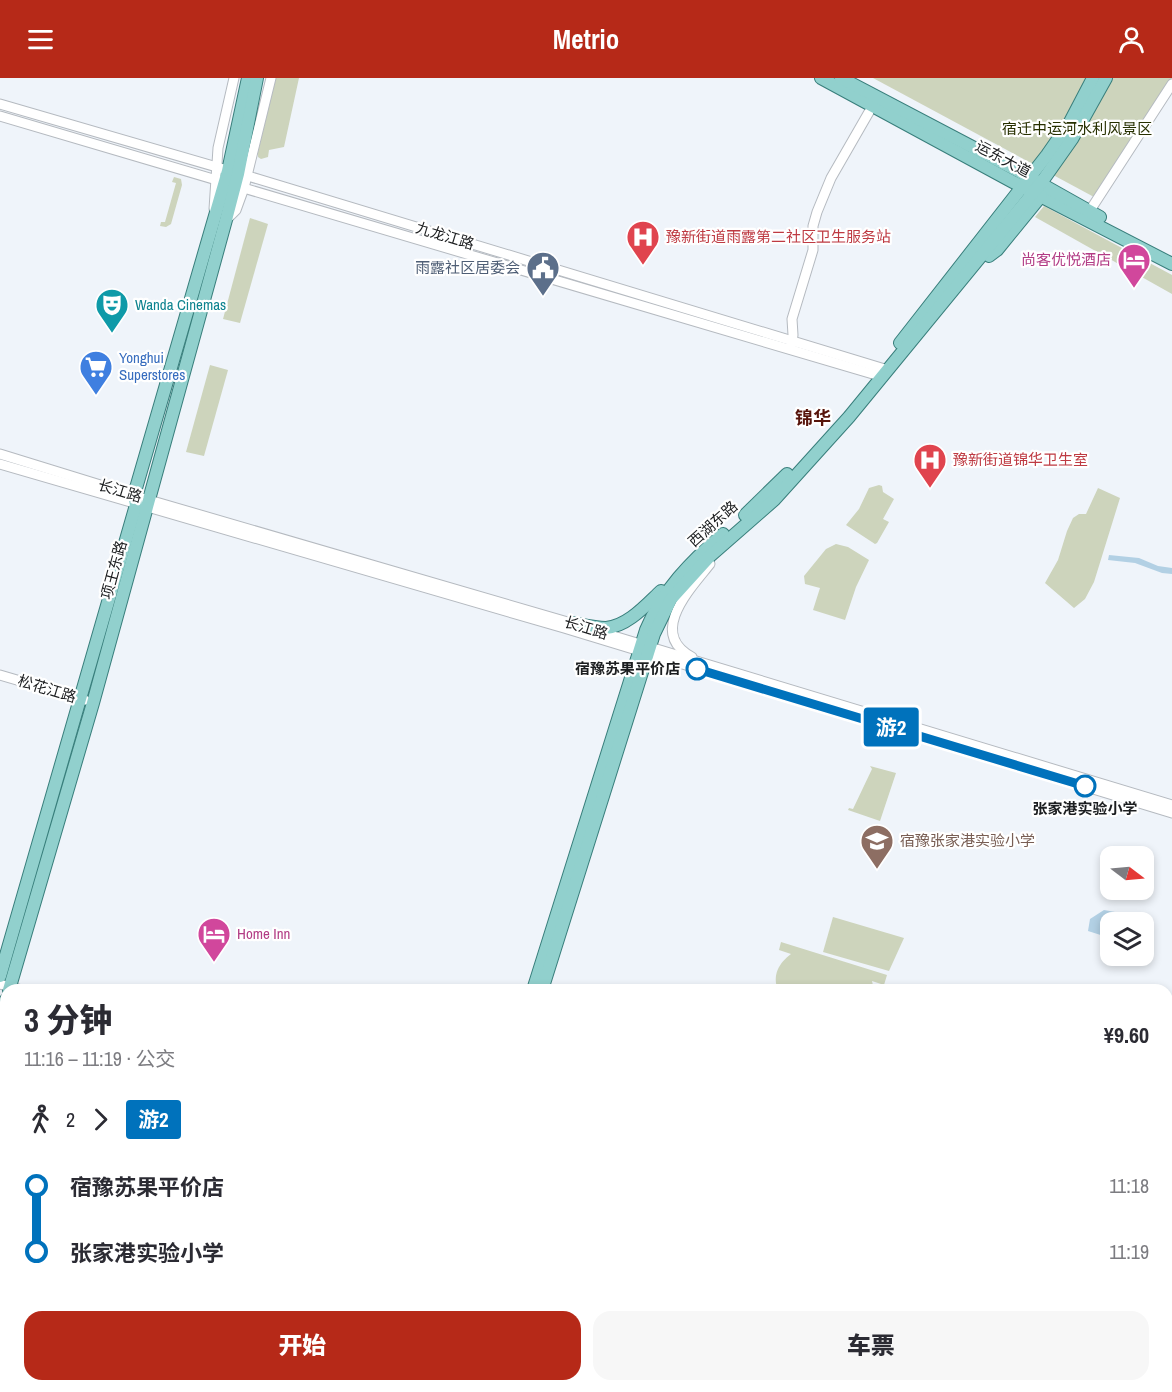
<!DOCTYPE html>
<html lang="zh">
<meta charset="utf-8">
<style>
:root{--surface:#fff;--page:#f7f7f7;--text:#2b2b33;--muted:#7c7c81;--accent:#b62918}
body{margin:0;font-family:"Archivo Narrow","Noto Sans SC",sans-serif;background:var(--page);color:var(--text);height:100vh;display:flex;flex-direction:column;font-size:22px;white-space:nowrap}
*{box-sizing:border-box;margin:0}
p{font-size:20px;color:var(--muted)}
.icon{flex:none;width:33px;height:33px;fill:none;stroke:currentColor;stroke-width:2;stroke-linecap:round;stroke-linejoin:round}
.map{position:relative;flex:1;overflow:hidden}
.drawer{position:absolute;left:0px;top:906px;width:1173px;height:408px;display:flex;flex-direction:column;background:var(--surface);border-radius:18px 18px 0 0;box-shadow:0 3px 9px #0003}
.drawer>*{flex:none}
.badge{padding:0 12px;border-radius:4px;font-size:21px;line-height:39px}
.needle{width:39px;rotate:106deg}
.buttons{position:absolute;left:1100px;top:768px;display:grid;gap:12px}
.buttons a{display:grid;place-items:center;width:54px;height:54px;border-radius:12px;background:var(--surface);box-shadow:0 3px 9px #0003;font-size:30px}
.map>.badge{position:absolute;translate:-50% -50%;box-shadow:0 0 0 3px #fff}
.legs{display:flex;align-items:center;gap:9px;height:66px;padding:0 24px;font-size:20px}
.legs p{margin-inline-start:auto}
.summary{display:flex;align-items:center;justify-content:space-between;height:102px;padding:0 24px}
h1{font-size:33px;font-weight:800;line-height:45px}
.cta{display:flex;gap:12px;margin-top:auto;padding:12px 24px}
.cta a{flex:1;height:69px;border-radius:18px;background:var(--accent);color:#fff;font-size:24px;font-weight:800;line-height:69px;text-align:center}
.cta a+a{background:var(--page);color:var(--text)}
ul{padding:0 24px;list-style:none}
li{display:flex;align-items:center;gap:21px;height:66px;font-size:22px}
li i{display:grid;place-items:center;width:9px;height:100%;margin:0 8px;background:currentColor}
li i::after{content:'';width:15px;height:15px;margin:-8px;border:4px solid;border-radius:50%;background:var(--surface)}
li p{margin-inline-start:auto}
li:first-child i{background:linear-gradient(#0000 50%,currentColor 0)}
li:last-child i{background:linear-gradient(currentColor 50%,#0000 0)}
header{display:flex;justify-content:space-between;align-items:center;height:78px;padding:0 24px;background:var(--accent);color:#fff;font-size:27px;font-weight:800}
.map>svg:first-child{display:block}
.green{fill:#cdd4bc}
.water{fill:#b2d0e4}
.lines{fill:none;stroke-linecap:round;stroke-linejoin:round}
.minor-casing{stroke:#b5bac0;stroke-width:11}
.major-casing{stroke:#387e7b;stroke-width:14}
.minor{stroke:#fff;stroke-width:9}
.major{stroke:#91d0cd;stroke-width:12}
.line-1-casing{stroke:#fff;stroke-width:14}
.line-1{stroke:#0072bc;stroke-width:9}
.stop-1-dot{fill:#fff;stroke:#0072bc;stroke-width:3}
.labels{text-anchor:middle;stroke-width:4.5;stroke-linejoin:round;paint-order:stroke}
.park-label{font-size:15px;fill:#273000;stroke:#fff}
.street-label{font-size:15px;fill:#1c1e20;stroke:#fff}
.health-label{font-size:15px;fill:#be3a42;stroke:#fff;text-anchor:start}
.hotel-label{font-size:15px;fill:#b23c85;stroke:#fff;text-anchor:end}
.service-label{font-size:15px;fill:#4e5e75;stroke:#fff;text-anchor:end}
.culture-label{font-size:15px;fill:#0d838f;stroke:#fff;text-anchor:start}
.shop-label{font-size:15px;fill:#366cbe;stroke:#fff;text-anchor:start}
.stop-label{font-size:15px;font-weight:bold;fill:#1c1e20;stroke:#fff;text-anchor:end}
.education-label{font-size:15px;fill:#785e54;stroke:#fff;text-anchor:start}
.quarter-label{font-size:18px;font-weight:bold;fill:#57140b;stroke:#fff}
</style>
<header><svg class="icon" aria-label="menu" viewBox="0 0 24 24"><path d="M4 6h16M4 12h16M4 18h16"/></svg>Metrio<svg class="icon" aria-label="person" viewBox="0 0 24 24"><circle cx="12" cy="8" r="4"/><path d="M4 21q1-7 8-7t8 7"/></svg></header>
<div class="map">
<svg width="1172" height="1314" viewBox="0 0 1172 1314">
<rect width="100%" height="100%" fill="#eff4fa"/>
<g class="green">
<polygon points="276,0 299,0 284,69 269,72 268,79 261,81 258,79 258,74"/>
<polygon points="873,0 1172,0 1094,119"/>
<polygon points="174,99 181,101 182,107 171,146 166,149 160,148 161,144 165,144 176,105 172,104"/>
<polygon points="1044,128 1172,197 1172,216 1035,139"/>
<polygon points="250,140 268,146 240,245 223,241"/>
<polygon points="210,287 228,292 204,378 186,374"/>
<polygon points="879,407 882,408 883,414 894,421 883,441 889,444 877,465 875,466 846,447 859,431 869,410"/>
<polygon points="1098,410 1120,420 1094,504 1085,521 1074,530 1045,505 1058,482 1067,453 1073,440 1079,436 1086,436"/>
<polygon points="836,466 848,469 869,482 856,509 845,542 813,532 820,510 805,506 804,498 826,471"/>
<polygon points="870,688 896,695 880,743 848,732 849,730 853,731 872,691"/>
<polygon points="833,839 904,860 889,893 823,874"/>
<path d="M 781,864 L 887,897 L 884,907 L 872,903 L 874,912 L 778,912 C 772,897 779,885 791,876 L 779,872 Z"/>
<polygon points="1172,982 1172,1048 1167,1065 1167,999"/>
<polygon points="0,1076 6,1078 6,1308 388,1308 386,1314 0,1314"/>
<polygon points="1172,1156 1172,1223 1168,1238 1167,1172"/>
<polygon points="549,1308 593,1308 596,1314 547,1314"/>
</g>
<g class="water">
<polygon points="1109,477 1139,480 1158,488 1172,490 1172,496 1162,495 1135,485 1108,482"/>
<polygon points="1104,832 1115,834 1121,842 1119,844 1110,844 1110,860 1088,853 1090,841"/>
</g>
<g class="lines">
<g class="minor-casing">
<g id="minor">
<polyline points="0,26 258,101 888,292"/>
<polyline points="0,38 883,299"/>
<polyline points="214,131 218,70 234,0"/>
<polyline points="1089,134 1172,6"/>
<polyline points="227,141 236,132 244,110 271,0"/>
<polyline points="791,269 793,257 792,241 813,172 813,148 817,134 831,100 869,34"/>
<polyline points="0,376 149,422 578,547"/>
<polyline points="0,386 564,550 1172,735"/>
<polyline points="597,553 1172,727"/>
<path d="M 692,579 C 647,555 691,510 710,486"/>
<polyline points="0,597 85,622"/>
<polyline points="0,906 22,912"/>
<polyline points="0,1072 6,1073"/>
<polyline points="1167,1258 1172,1259"/>
<polyline points="1167,1271 1172,1272"/>
<polyline points="795,1308 815,1314"/>
<polyline points="746,1314 748,1308"/>
<polyline points="755,1314 757,1308"/>
</g>
</g>
<g class="major-casing">
<g id="major">
<polyline points="821,0 1013,104 1172,186"/>
<polyline points="841,0 1020,94 1100,139"/>
<polyline points="989,178 997,172 1041,118"/>
<polyline points="900,265 1047,77 1070,44 1093,0"/>
<polyline points="745,437 787,396"/>
<path d="M 572,545 C 583,547 595,550 606,550 C 628,548 646,527 661,513"/>
<polyline points="0,898 136,427 134,417 228,93 248,0"/>
<polyline points="9,912 93,625 226,142 238,96 257,0"/>
<path d="M 533,912 L 646,552 C 662,513 691,483 723,456"/>
<polyline points="542,912 654,556 671,521 710,478 774,422 849,339 1041,105 1072,61 1106,0"/>
<polyline points="0,942 6,922"/>
<polyline points="1167,1100 1172,1083"/>
<polyline points="1167,1149 1172,1132"/>
<polyline points="415,1314 417,1308"/>
<polyline points="1105,1314 1106,1308"/>
<polyline points="1117,1314 1119,1308"/>
</g>
</g>
<use href="#minor" class="minor"/>
<use href="#major" class="major"/>
</g>
<g class="lines">
<g class="line-1-casing">
<polyline id="line-1" points="697,591 1085,708"/>
</g>
<use href="#line-1" class="line-1"/>
</g>
<defs>
<g id="hospital-pin" transform="scale(1.725)"><path d="M0 17L-7.5 6A9.5 9.5 0 1 1 7.5 6Z" fill="#e0444e" stroke="#fff"/><path d="M-5-5h3v3.5h4V-5h3V5h-3V1.5h-4V5h-3Z" fill="#fff"/></g>
<g id="hotel-pin" transform="scale(1.725)"><path d="M0 17L-7.5 6A9.5 9.5 0 1 1 7.5 6Z" fill="#d1479c" stroke="#fff"/><path d="M-6-4.5h1.5V1H6V5H4.5V3h-9V5H-6ZM-4 0a1.8 1.8 0 1 1 3.6 0ZM.5 0V-2.5h3Q6-2.5 6 0Z" fill="#fff"/></g>
<g id="civic-pin" transform="scale(1.725)"><path d="M0 17L-7.5 6A9.5 9.5 0 1 1 7.5 6Z" fill="#5c6f8a" stroke="#fff"/><path d="M-.6-6.5H3V-4.5H.6V-3L4-1V1h2V6H-6V1h2V-1L-.6-3ZM-1.2 2.5V6h2.4V2.5Z" fill="#fff"/></g>
<g id="theatre-pin" transform="scale(1.725)"><path d="M0 17L-7.5 6A9.5 9.5 0 1 1 7.5 6Z" fill="#0f9aa8" stroke="#fff"/><path d="M-5-5.5Q0-4 5-5.5V0Q5 5 0 6Q-5 5-5 0ZM-3.3-2.5H-1v1.5H-3.3ZM1-2.5H3.3v1.5H1ZM-2.8 1Q0 5.5 2.8 1Z" fill="#fff"/></g>
<g id="supermarket-pin" transform="scale(1.725)"><path d="M0 17L-7.5 6A9.5 9.5 0 1 1 7.5 6Z" fill="#3f7fe0" stroke="#fff"/><path d="M-6-5.5h2.5l.6 2H6L4.5 2H-2.5L-4.4-4H-6ZM-1.5 3.2a1.3 1.3 0 1 0 .1 0ZM3 3.2a1.3 1.3 0 1 0 .1 0Z" fill="#fff"/></g>
<g id="school-pin" transform="scale(1.725)"><path d="M0 17L-7.5 6A9.5 9.5 0 1 1 7.5 6Z" fill="#8d6e63" stroke="#fff"/><path d="M0-5L7-2L0 1L-7-2ZM-4 1L0 2.5L4 1V4Q0 6-4 4Z" fill="#fff"/></g>
</defs>
<g fill-rule="evenodd">
<use href="#hospital-pin" x="643" y="159"/>
<use href="#hotel-pin" x="1134" y="182"/>
<use href="#civic-pin" x="543" y="190"/>
<use href="#theatre-pin" x="112" y="227"/>
<use href="#supermarket-pin" x="96" y="289"/>
<use href="#hospital-pin" x="930" y="382"/>
<use href="#school-pin" x="877" y="763"/>
<use href="#hotel-pin" x="214" y="856"/>
</g>
<g class="stop-1-dot">
<circle cx="697" cy="591" r="10"/>
<circle cx="1085" cy="708" r="10"/>
</g>
<g class="labels">
<g class="park-label">
<text x="1077" y="56">宿迁中运河水利风景区</text>
</g>
<g class="street-label">
<text transform="translate(1003 81) rotate(28)" y="5">运东大道</text>
<text transform="translate(445 158) rotate(17)" y="5">九龙江路</text>
<text transform="translate(120 413) rotate(17)" y="5">长江路</text>
<text transform="translate(713 446) rotate(-42)" y="5">西湖东路</text>
<text transform="translate(114 492) rotate(-75)" y="5">项王东路</text>
<text transform="translate(586 550) rotate(17)" y="5">长江路</text>
<text transform="translate(47 611) rotate(17)" y="5">松花江路</text>
</g>
<g class="health-label">
<text x="666" y="164">豫新街道雨露第二社区卫生服务站</text>
<text x="953" y="387">豫新街道锦华卫生室</text>
</g>
<g class="hotel-label">
<text x="1111" y="187">尚客优悦酒店</text>
<text x="237" y="861" text-anchor="start">Home Inn</text>
</g>
<g class="service-label">
<text x="520" y="195">雨露社区居委会</text>
</g>
<g class="culture-label">
<text x="135" y="232">Wanda Cinemas</text>
</g>
<g class="shop-label">
<text x="119" y="285">Yonghui<tspan x="119" dy="17">Superstores</tspan></text>
</g>
<g class="stop-label">
<text x="680" y="596">宿豫苏果平价店</text>
<text x="1085" y="736" text-anchor="middle">张家港实验小学</text>
</g>
<g class="education-label">
<text x="900" y="768">宿豫张家港实验小学</text>
</g>
<g class="quarter-label">
<text x="813" y="346">锦华</text>
</g>
</g>
</svg>
<div class="buttons">
<a><svg class="needle" viewBox="-14 -14 28 28"><path d="M0-13l5 13h-10z" fill="#e53935"/><path d="M0 13l5-13h-10z" fill="#7c7c81"/></svg></a>
<a><svg class="icon" aria-label="layers" viewBox="0 0 24 24"><path d="M12 4l9 5-9 5-9-5zM3 14l9 5 9-5"/></svg></a>
</div>
<b class="badge" style="left:891px;top:649px;background:#0072bc;color:#fff">游2</b>
<section class="drawer">
<div class="summary"><div><h1>3 分钟</h1><p>11:16 – 11:19 · 公交</p></div><b>¥9.60</b></div>
<div class="legs"><svg class="icon" aria-label="walk" viewBox="0 0 24 24"><circle cx="13" cy="4" r="2"/><path d="M13 8l-2 6 4 7M11 14l-3 7M7 12l3-4h3l4 4"/></svg>2<svg class="icon" aria-label="forward" viewBox="0 0 24 24"><path d="M9 5l7 7-7 7"/></svg><b class="badge" style="background:#0072bc;color:#fff">游2</b></div>
<ul>
<li><i style="color:#0072bc"></i><b>宿豫苏果平价店</b><p>11:18</p></li>
<li><i style="color:#0072bc"></i><b>张家港实验小学</b><p>11:19</p></li>
</ul>
<div class="cta"><a>开始</a><a>车票</a></div>
</section>
</div>
